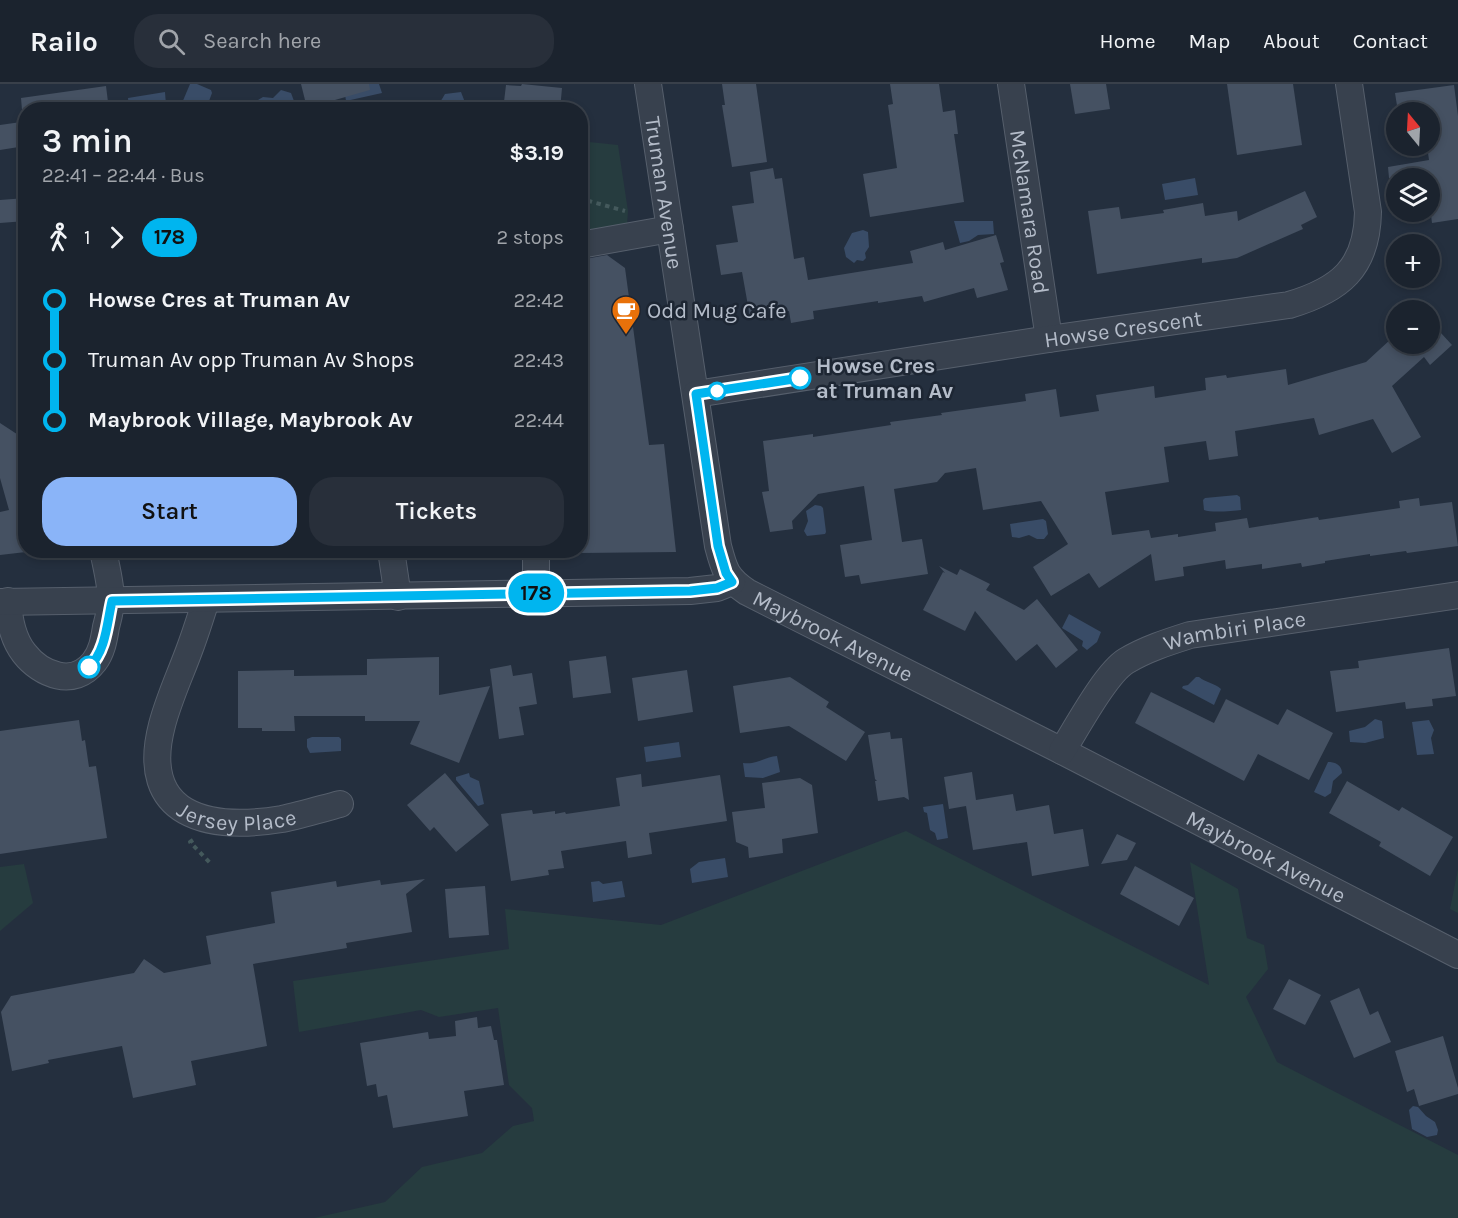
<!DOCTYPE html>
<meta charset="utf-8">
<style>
:root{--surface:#1b232e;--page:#282f3a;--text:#f1f3f6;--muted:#a0a4aa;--line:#39404a;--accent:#8ab4f8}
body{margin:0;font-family:Karla,sans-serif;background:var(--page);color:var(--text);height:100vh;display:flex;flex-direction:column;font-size:22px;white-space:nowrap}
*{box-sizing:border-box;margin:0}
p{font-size:20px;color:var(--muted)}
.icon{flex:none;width:33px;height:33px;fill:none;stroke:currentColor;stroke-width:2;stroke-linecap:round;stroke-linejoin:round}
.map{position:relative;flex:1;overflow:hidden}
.sheet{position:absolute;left:18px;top:18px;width:570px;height:456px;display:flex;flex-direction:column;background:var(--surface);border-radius:24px;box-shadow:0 3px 9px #0003,0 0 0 2px var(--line)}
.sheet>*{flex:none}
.badge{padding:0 12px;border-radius:20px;font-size:21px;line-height:39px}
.needle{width:39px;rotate:342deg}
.controls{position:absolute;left:1386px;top:18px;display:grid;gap:12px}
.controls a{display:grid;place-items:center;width:54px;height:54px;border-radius:50%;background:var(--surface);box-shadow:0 3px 9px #0003,0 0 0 2px var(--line);font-size:30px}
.map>.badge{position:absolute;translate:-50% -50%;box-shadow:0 0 0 3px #fff}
.legs{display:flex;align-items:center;gap:9px;height:66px;padding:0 24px;font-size:20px}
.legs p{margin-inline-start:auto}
.headline{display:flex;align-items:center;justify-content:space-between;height:102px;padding:0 24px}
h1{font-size:33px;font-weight:600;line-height:45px}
.button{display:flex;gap:12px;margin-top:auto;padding:12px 24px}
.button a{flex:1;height:69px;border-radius:24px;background:var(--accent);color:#111;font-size:24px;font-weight:600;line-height:69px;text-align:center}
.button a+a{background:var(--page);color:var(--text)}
ul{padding:0 24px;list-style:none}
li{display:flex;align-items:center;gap:21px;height:60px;font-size:22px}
li i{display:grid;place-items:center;width:9px;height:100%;margin:0 8px;background:currentColor}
li i::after{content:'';width:15px;height:15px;margin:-8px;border:4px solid;border-radius:50%;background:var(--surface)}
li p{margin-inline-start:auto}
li:first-child i{background:linear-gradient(#0000 50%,currentColor 0)}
li:last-child i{background:linear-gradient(currentColor 50%,#0000 0)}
header{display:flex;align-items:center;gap:36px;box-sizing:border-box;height:84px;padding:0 30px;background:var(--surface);border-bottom:2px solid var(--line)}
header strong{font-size:28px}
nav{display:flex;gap:33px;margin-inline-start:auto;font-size:21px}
.search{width:420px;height:54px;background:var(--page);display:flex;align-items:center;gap:15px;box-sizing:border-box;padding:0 21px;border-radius:24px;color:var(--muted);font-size:22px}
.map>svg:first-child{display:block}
.green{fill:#263c3f}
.water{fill:#394c67}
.building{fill:#455162}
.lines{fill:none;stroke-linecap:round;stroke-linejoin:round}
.minor-casing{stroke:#565f6c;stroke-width:28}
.path{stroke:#44595c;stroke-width:4;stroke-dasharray:4.5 4.5;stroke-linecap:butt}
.minor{stroke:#38414e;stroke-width:26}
.line-1-casing{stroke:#fff;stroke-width:14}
.line-1{stroke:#00b5ef;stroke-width:9}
.stop-1-dot{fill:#fff;stroke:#00b5ef;stroke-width:3}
.labels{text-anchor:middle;stroke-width:5;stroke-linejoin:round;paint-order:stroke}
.street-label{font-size:22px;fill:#b4bcc9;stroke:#1d2633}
.poi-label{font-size:22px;fill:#b4bcc9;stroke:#1d2633;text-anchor:start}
.stop-label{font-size:22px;font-weight:bold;fill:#b4bcc9;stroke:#1d2633;text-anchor:start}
</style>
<header>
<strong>Railo</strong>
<div class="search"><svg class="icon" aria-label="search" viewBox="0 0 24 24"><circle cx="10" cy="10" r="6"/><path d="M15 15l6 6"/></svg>Search here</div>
<nav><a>Home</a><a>Map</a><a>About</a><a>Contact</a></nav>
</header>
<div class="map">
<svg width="1458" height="1134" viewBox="0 0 1458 1134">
<rect width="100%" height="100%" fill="#242f3e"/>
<g class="green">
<polygon points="580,57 618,61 628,127 627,141 581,149"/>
<polygon points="906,747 1209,901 1190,778 1238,805 1247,854 1264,861 1268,885 1246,913 1277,978 1458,1071 1458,1134 314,1134 385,1118 422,1083 482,1069 513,1042 534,1037 532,1024 509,1001 498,924 439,933 421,926 299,948 293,897 509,865 505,825 661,841"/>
<polygon points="24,780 33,819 0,847 0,783"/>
<polygon points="1458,785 1458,829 1450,825"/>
</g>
<g class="water">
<polygon points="190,0 197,0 211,6 212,9 206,25 192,25 184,22 182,19"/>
<polygon points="347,0 379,0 382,9 346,17 344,4"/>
<polygon points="281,6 291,9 294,17 292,23 278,26 256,24 258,16 263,13 273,14"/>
<polygon points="165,8 166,21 162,25 129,25 128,14"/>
<polygon points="461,8 466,21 465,25 436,25 445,10"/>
<polygon points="1195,94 1198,111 1165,116 1162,100"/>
<polygon points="954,137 993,137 994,150 978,151 969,157 960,159"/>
<polygon points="863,146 868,148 869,163 865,169 866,174 863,177 857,176 854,179 846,173 844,164 852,149"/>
<path d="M 1237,411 L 1240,413 L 1241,426 C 1233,427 1211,429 1204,426 L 1203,416 L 1205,414 Z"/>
<polygon points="815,421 821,422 823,424 826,448 825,450 807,452 804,447 808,437 806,427"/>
<polygon points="1043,435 1046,437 1048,450 1044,455 1037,455 1029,451 1019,454 1012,453 1010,440"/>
<polygon points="266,467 299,467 299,472 267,473"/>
<polygon points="1069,530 1101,548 1097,558 1087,566 1082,562 1083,557 1062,544"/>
<path d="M 1196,593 L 1199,593 C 1206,599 1215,599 1221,605 L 1214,621 L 1182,604 L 1183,602 L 1188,601 Z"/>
<polygon points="1375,635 1382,637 1384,654 1365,659 1350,658 1349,647 1365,643"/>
<polygon points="1429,636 1434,646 1431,654 1434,670 1417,671 1412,638"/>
<polygon points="312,653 339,653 341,655 341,667 310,669 307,663 307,655"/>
<polygon points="679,658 681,673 646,678 644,663"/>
<path d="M 777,672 L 780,688 L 763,694 L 745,693 L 743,679 C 757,681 764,673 777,672 Z"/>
<path d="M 1328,678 C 1335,678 1342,681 1342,689 L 1333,697 L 1331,709 L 1325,713 L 1314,708 Z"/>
<polygon points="469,689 470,693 479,697 484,720 478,722 456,696 456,693"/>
<polygon points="943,720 948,754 937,756 935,749 930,746 927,729 924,728 923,723"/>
<polygon points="725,774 728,793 692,799 690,785 699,778"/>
<polygon points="599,797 603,800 622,797 625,813 593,818 591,798"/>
<polygon points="1413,1022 1418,1023 1426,1032 1435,1038 1438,1046 1437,1051 1427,1053 1412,1045 1409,1026"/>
</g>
<g class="building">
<polygon points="301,0 369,0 370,6 307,24"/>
<polygon points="522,0 562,4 560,26 503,26 506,1 521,2"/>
<polygon points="722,0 756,0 767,78 732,83 722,21 725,21"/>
<polygon points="890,0 939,0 943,28 955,26 958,50 954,50 964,118 870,133 863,90 897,84 888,21 893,20"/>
<polygon points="1070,0 1106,0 1110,25 1075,30"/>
<polygon points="1227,0 1293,0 1302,61 1237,71"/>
<polygon points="1454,1 1458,32 1458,135 1432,139 1430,123 1430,94 1389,94 1388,83 1429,76 1427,62 1430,62 1430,28 1398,28 1395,9"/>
<polygon points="106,2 109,26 22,26 21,14"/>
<polygon points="21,38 25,62 0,66 0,41"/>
<polygon points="773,84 775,95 782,94 794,175 804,173 808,196 913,179 910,167 943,158 945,166 996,151 1004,178 1000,179 1008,206 977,214 974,204 924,218 922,212 878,219 878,217 813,227 814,235 791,239 789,227 750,233 742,188 721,191 716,161 738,158 732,122 754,119 750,88"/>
<polygon points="1305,107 1317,133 1301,141 1303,145 1237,174 1202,179 1202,174 1097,190 1088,127 1119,123 1121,135 1164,129 1163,126 1203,119 1205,132 1237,127 1238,137"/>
<polygon points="26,114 26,137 0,139 0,116"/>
<polygon points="607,171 625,184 649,361 664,360 676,468 580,469 580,176"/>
<polygon points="1430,237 1452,261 1430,281 1424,273 1392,302 1421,353 1392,369 1373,335 1319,351 1314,334 1235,347 1238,372 1209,376 1206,357 1164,363 1169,398 1105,408 1112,451 1149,446 1151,454 1178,450 1178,453 1216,447 1215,439 1247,434 1249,444 1318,433 1319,436 1400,424 1399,417 1419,414 1420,422 1452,418 1458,462 1407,469 1406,467 1370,472 1370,470 1325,477 1325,479 1302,483 1301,479 1262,485 1262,480 1226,485 1225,476 1183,483 1184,492 1155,497 1151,470 1099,504 1089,489 1051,512 1033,483 1068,460 1041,417 983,426 976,384 945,389 937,398 894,405 902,458 922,455 928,490 861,500 859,491 845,493 840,461 872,456 864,402 818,410 792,437 793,445 770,448 762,408 769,407 763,357 813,350 813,353 891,341 890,338 942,331 941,329 1026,317 1025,310 1056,305 1060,333 1099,327 1096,311 1154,302 1155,314 1206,306 1205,294 1226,291 1227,294 1286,285 1288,301 1366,278 1391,255 1394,258 1396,256 1396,260 1430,260"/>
<polygon points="0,339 26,356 26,468 0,471 0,428 9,426 0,394"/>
<polygon points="939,482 957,491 960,485 990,500 986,506 1024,526 1037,515 1078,566 1056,584 1037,560 1016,577 975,527 965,547 923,526 943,488 945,489"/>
<polygon points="1449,564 1456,612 1432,615 1433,622 1406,625 1405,618 1336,628 1330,587 1359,584 1358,577"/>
<polygon points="606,572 611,609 573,614 569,577"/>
<polygon points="439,573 439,611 490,602 459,679 410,660 420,637 365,637 365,632 294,632 295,647 262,647 262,644 238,644 238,587 294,586 294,592 367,591 367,575"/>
<polygon points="511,581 513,592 532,589 537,620 519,623 524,651 499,655 490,585"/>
<polygon points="687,586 693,628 638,637 632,594"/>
<polygon points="790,593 829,618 826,623 865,648 846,677 789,642 740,649 733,602"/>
<polygon points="1151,608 1214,639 1226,615 1278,641 1287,625 1333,649 1309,696 1258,670 1244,697 1135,639"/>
<polygon points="79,636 82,657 85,656 89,683 96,682 107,754 0,770 0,647"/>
<polygon points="890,648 891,655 902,654 909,716 904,713 878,717 875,697 877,697 875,695 868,651"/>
<polygon points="972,688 976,716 1013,710 1016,727 1049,721 1054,750 1083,745 1089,782 1032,792 1027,758 973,766 966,722 949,725 944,693"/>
<polygon points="445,689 489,741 456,768 434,743 430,747 407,721"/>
<polygon points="641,690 642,703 720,691 727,737 649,749 652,770 628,774 626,757 561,767 564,784 548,786 549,791 511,797 501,730 532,726 533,730 555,727 555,730 565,728 566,730 620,722 616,694"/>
<polygon points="800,694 812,701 818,749 782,755 783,769 749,774 748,763 736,758 732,728 765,724 762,699"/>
<polygon points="1347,697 1399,727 1402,723 1453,753 1430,792 1379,762 1381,758 1329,729"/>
<polygon points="1117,750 1136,759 1127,776 1101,780"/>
<polygon points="1135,782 1194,814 1179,842 1120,810"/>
<polygon points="425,795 406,810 412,848 346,859 347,864 253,880 267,962 191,977 196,1001 133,1014 122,962 48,976 49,979 12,987 1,928 11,912 134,889 144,875 164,889 211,880 206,852 275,839 271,808 336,797 337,803 380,796 381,801"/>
<polygon points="485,802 489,851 449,854 445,805"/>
<polygon points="1289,895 1321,911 1305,941 1273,925"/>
<polygon points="1359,904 1370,931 1378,927 1391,958 1354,974 1330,917"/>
<polygon points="477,933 478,944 491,942 494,956 497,956 504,1001 464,1007 468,1032 393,1044 387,1011 378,1013 376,1000 367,1002 360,959 428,948 429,955 456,952 455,937"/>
<polygon points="1443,952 1458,1004 1458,1010 1419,1022 1414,1005 1407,1008 1395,967"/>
</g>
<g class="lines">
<g class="minor-casing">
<g id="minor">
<path id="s1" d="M 648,0 L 718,462 C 724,485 726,494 747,508 L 1062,667 L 1458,871"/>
<path id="s2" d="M 1011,0 L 1049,255"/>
<polyline points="580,161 670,145"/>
<path id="s3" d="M 696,310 L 1049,255 L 1289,221 C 1340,206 1367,184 1368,128 L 1349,0"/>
<polyline points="391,466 398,513"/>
<polyline points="536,466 536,509"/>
<path id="s4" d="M 206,516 C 201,532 196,548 190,564 C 181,589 169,614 162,641 C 138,733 209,747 282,735 C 301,731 321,725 340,720"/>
<path d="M 8,517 C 9,535 13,555 24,569 C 41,591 74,604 94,578 C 102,568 104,555 106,543 C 108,535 111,525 111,516 C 111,500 106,482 103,466"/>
<polyline points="0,518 690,507 717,504 732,498"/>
<path id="s5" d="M 1062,667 C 1076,645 1106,589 1126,577 C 1146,565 1168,558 1190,551 L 1458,511"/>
</g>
</g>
<g class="path">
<polyline points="580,112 589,117 625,127"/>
<polyline points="193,756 190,758 211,780"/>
</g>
<use href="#minor" class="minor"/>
</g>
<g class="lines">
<g class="line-1-casing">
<path id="line-1" d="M 89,583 C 106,567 107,539 112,517 L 690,507 L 717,504 L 732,498 L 726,489 L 718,462 L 696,310 L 800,294"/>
</g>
<use href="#line-1" class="line-1"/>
</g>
<defs>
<g id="cafe-pin" transform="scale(1.5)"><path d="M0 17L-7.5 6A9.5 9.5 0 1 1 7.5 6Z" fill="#e8710a" stroke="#1d2633"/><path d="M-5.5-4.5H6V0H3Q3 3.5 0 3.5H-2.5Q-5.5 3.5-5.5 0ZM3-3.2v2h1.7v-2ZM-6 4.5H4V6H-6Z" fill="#fff"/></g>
</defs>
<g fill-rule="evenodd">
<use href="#cafe-pin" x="626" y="226"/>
</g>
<g class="stop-1-dot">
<circle cx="800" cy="294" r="10"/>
<circle cx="717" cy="307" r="8"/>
<circle cx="89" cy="583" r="10"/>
</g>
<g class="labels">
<g class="street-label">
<text dy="8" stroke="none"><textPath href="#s1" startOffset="110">Truman Avenue</textPath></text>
<text dy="8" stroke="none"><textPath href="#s2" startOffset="129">McNamara Road</textPath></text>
<text dy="8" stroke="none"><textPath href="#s3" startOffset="432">Howse Crescent</textPath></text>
<text dy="8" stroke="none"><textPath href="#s5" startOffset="225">Wambiri Place</textPath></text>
<text dy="8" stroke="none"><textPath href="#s1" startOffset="620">Maybrook Avenue</textPath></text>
<text dy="8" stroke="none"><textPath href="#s4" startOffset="282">Jersey Place</textPath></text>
<text dy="8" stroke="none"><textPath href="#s1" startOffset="1106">Maybrook Avenue</textPath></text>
</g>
<g class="poi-label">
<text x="647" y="234">Odd Mug Cafe</text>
</g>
<g class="stop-label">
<text x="816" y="289">Howse Cres<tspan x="816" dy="25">at Truman Av</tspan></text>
</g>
</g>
</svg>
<div class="controls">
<a><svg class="needle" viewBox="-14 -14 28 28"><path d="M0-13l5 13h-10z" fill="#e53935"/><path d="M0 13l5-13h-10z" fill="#a0a4aa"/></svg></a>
<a><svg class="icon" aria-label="layers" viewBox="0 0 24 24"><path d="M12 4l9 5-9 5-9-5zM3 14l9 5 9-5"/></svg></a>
<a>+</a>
<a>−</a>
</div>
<b class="badge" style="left:536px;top:509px;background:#00b5ef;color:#111">178</b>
<section class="sheet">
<div class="headline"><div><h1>3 min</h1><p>22:41 – 22:44 · Bus</p></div><b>$3.19</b></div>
<div class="legs"><svg class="icon" aria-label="walk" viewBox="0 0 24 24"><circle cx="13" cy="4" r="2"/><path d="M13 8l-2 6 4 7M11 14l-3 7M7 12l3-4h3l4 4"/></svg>1<svg class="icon" aria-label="forward" viewBox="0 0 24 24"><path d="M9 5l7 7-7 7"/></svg><b class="badge" style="background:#00b5ef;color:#111">178</b><p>2 stops</p></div>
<ul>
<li><i style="color:#00b5ef"></i><b>Howse Cres at Truman Av</b><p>22:42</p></li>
<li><i style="color:#00b5ef"></i><span>Truman Av opp Truman Av Shops</span><p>22:43</p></li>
<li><i style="color:#00b5ef"></i><b>Maybrook Village, Maybrook Av</b><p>22:44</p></li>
</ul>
<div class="button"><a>Start</a><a>Tickets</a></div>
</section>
</div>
